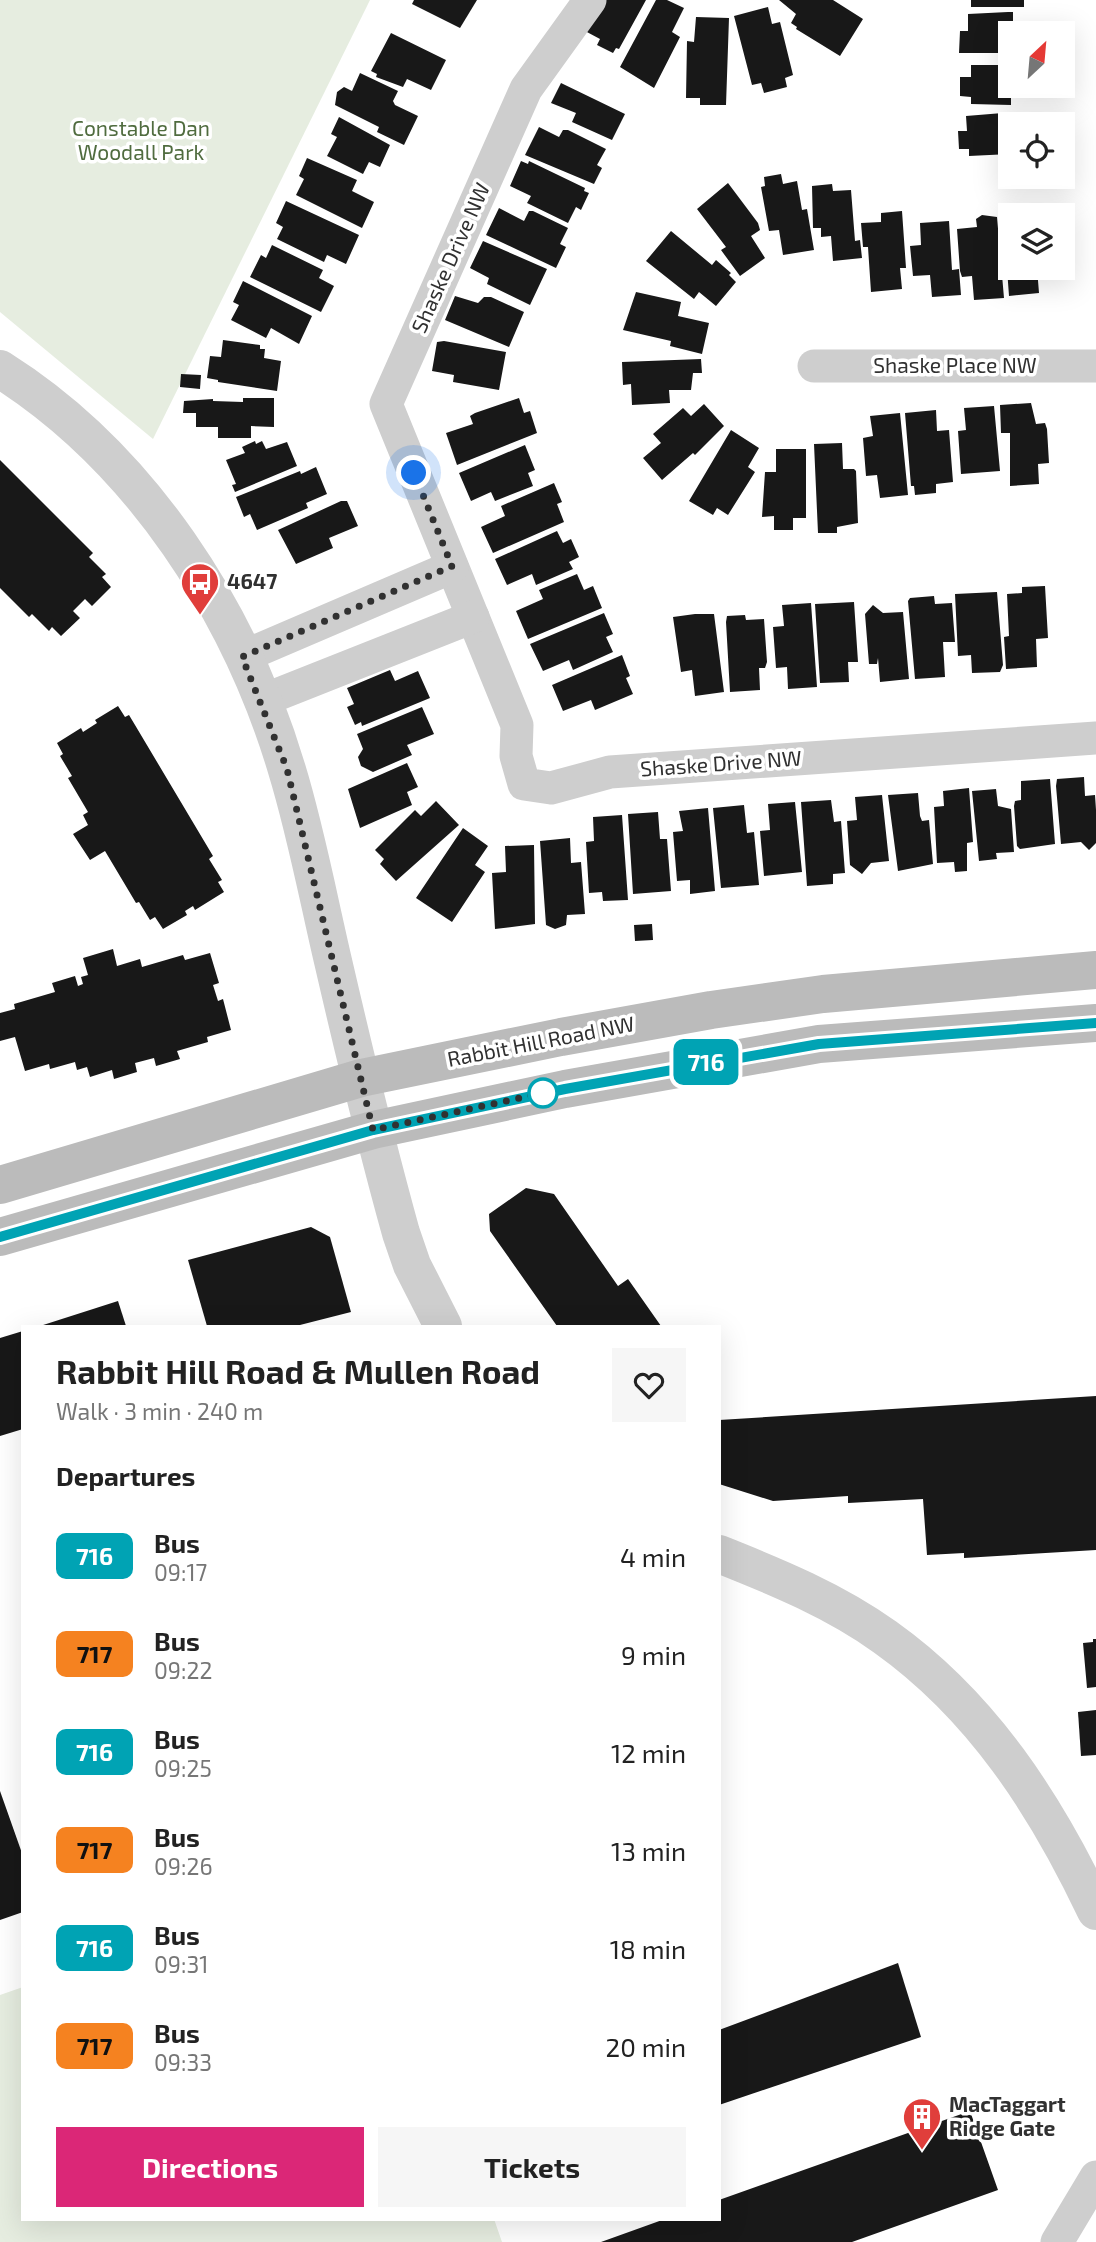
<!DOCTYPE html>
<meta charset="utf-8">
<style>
:root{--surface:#fff;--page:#f6f6f6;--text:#222;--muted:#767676;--accent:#db2777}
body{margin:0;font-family:"Exo 2",sans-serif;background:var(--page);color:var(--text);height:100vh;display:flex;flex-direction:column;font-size:26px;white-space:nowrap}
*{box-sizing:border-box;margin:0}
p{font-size:23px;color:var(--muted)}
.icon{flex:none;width:38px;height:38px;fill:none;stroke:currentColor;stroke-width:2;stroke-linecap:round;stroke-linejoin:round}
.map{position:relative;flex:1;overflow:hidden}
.drawer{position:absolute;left:21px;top:1325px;width:700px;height:896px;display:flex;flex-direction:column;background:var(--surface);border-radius:0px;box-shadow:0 7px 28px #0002}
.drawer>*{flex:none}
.badge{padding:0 14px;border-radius:10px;font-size:24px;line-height:46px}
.needle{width:46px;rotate:26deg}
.fabs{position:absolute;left:998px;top:21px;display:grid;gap:14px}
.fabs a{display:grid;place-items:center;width:77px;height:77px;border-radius:0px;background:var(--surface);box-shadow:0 7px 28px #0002;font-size:35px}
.you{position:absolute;width:35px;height:35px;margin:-18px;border:5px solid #fff;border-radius:50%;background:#1a73e8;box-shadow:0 0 0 10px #1a73e833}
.map>.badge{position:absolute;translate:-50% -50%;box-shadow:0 0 0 4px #fff}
h2{padding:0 35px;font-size:26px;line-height:63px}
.round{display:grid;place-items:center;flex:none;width:74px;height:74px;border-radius:0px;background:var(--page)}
.headline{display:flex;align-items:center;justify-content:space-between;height:119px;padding:0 35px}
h1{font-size:33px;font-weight:700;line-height:52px}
.primary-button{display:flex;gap:14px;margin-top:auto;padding:14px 35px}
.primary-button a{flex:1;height:80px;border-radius:0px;background:var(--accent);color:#fff;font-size:28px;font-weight:700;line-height:80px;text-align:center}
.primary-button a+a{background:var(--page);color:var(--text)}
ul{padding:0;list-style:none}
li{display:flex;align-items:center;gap:21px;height:98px;padding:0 35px}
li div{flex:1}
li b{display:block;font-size:26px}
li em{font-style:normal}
li .badge{min-width:77px;font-weight:700;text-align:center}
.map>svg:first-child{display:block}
.green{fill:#e6ede0}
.building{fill:#181818}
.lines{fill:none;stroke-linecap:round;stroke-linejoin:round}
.minor{stroke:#cecece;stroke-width:33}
.tertiary{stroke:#cecece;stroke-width:38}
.secondary{stroke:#bbb;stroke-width:38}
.line-casing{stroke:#fff;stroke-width:16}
.line{stroke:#00a3b4;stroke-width:10}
.walk{stroke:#313131;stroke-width:7;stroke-dasharray:0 12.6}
.stop-dot{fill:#fff;stroke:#00a3b4;stroke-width:3.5}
.labels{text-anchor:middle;stroke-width:7;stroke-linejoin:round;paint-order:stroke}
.park-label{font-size:21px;fill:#506c3f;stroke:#fff}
.street-label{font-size:21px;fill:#313131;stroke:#fff}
.poi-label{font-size:21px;font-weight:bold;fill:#313131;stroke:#fff;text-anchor:start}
</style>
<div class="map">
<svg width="1096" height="2242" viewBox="0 0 1096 2242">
<rect width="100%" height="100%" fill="#fff"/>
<g class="green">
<polygon points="0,0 370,0 153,439 0,312"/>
<polygon points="23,1987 23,2219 494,2219 502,2242 0,2242 0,1995"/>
</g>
<g class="building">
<polygon points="414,0 477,0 460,28 412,4"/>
<polygon points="603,0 646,0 619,49 616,48 613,53 597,45 600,39 585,31"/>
<polygon points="656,0 667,0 684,8 672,32 680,37 654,88 620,67"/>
<polygon points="779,0 833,0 863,19 840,56 796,29 797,27 791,23 796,14"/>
<rect x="971" y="0" width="53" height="7"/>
<polygon points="768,7 772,24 780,22 793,75 785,78 787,87 764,93 761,83 752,85 734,16"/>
<polygon points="1008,12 1013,12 1013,22 1040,22 1040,33 1010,33 1010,53 959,53 960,31 968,31 968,14"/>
<polygon points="696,17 729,18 726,105 700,105 700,98 686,98 687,41 694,42"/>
<polygon points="391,33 446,60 431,90 407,79 403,87 376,77 377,74 371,71"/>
<polygon points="971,65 1010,65 1010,86 1040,86 1040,94 1011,95 1011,105 971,104 971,97 960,96 960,77 971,77"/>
<polygon points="360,73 398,91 393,101 395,105 418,116 404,145 377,132 379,127 335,105 337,92 344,87 352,91"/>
<polygon points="561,83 625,114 612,140 572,122 576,113 551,103"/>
<polygon points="1015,112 1015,124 1010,124 1010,154 969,156 969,149 959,149 958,131 967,131 966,116"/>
<polygon points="339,117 390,145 380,167 369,162 363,174 327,156 337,137 331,134"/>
<polygon points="539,127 559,137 563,130 568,130 606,149 597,165 602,168 594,184 525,155"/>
<polygon points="307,158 357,180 352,191 374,202 362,228 296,195 304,179 299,176"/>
<polygon points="521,161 528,164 529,161 585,188 584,191 589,193 581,210 576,207 568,223 527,203 531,196 510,186"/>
<polygon points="781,174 783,184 797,181 802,210 807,209 814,250 783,255 779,230 769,231 761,187 765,186 764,177"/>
<polygon points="728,183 758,223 760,230 751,236 765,258 740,276 721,250 726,247 697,209"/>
<polygon points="832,184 833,191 851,190 855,241 860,240 862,258 833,261 831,236 821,237 821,228 813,228 812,186"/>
<polygon points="286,201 359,235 346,264 327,255 324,262 277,239 283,227 276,223"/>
<polygon points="499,208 524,221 529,211 533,211 568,228 560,244 566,247 556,268 486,235"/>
<polygon points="902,211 906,268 900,268 902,289 871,292 868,247 863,247 861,223 881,222 881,213"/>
<polygon points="982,215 997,217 1004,298 974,300 972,276 962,277 960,271 957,229 977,227 976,219"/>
<polygon points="949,221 952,270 959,269 961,295 932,297 930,275 913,276 910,246 921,245 920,223"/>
<polygon points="1010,222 1010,268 1037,268 1039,293 1009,296 1004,227"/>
<polygon points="671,231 712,265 716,260 731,273 729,275 736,282 716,306 699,292 694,299 646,261"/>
<polygon points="483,241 547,269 530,305 487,284 489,278 470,268"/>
<polygon points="272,245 323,270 319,278 334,286 321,312 250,277 261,255 266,258"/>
<polygon points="243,281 312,316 299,344 271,328 266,338 231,320 239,305 233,302"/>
<polygon points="636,292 681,302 678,316 709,323 702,354 670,346 671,341 623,330"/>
<polygon points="455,296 478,303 484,297 491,297 524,312 509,347 445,320"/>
<polygon points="223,340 260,345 260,349 265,349 264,358 281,361 277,391 218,382 218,380 207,378 210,356 221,357"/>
<polygon points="444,341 506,352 499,390 453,382 454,375 432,371 437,342"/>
<polygon points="701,359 702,373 693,373 691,390 669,390 670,403 632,405 631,384 623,385 622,362"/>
<polygon points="181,374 201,375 200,389 180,387"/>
<polygon points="243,398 274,398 274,427 251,426 251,438 218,438 218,427 196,427 196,413 183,413 184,401 213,399 213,401 243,402"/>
<polygon points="519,398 524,413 530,411 537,433 457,465 446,433 473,424 470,416 475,413"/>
<polygon points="1031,403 1036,424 1045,423 1047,429 1049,463 1038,464 1039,484 1010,486 1010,433 1001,433 1000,405"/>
<polygon points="704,404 724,426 695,455 693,453 662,480 643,458 661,443 653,434 683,408 691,416"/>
<polygon points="994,406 1000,471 961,474 958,431 966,430 964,408"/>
<polygon points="936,410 937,431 949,430 953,482 936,484 936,493 915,495 914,486 911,486 905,413"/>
<polygon points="900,413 908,495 880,498 877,475 866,476 863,438 873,436 870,416"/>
<polygon points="731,430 759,448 748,467 755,472 728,515 717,508 713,515 689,501"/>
<polygon points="255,441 256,444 262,441 266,449 287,442 297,466 235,492 232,485 236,484 226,460 245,453 242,447"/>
<polygon points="842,443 843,469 854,469 856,471 858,523 837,527 837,533 818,533 814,444"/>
<polygon points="525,445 535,470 528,473 533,486 495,501 491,492 471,501 459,473"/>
<polygon points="776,449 806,449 806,518 793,518 793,530 774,530 774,516 762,517 765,472 776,472"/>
<polygon points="0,460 93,553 89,557 106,574 102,577 111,587 92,606 85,599 73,611 80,618 61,636 52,627 49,631 32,614 29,617 0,588"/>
<polygon points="316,467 327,494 306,503 308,508 257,530 250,514 244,517 236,497 300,471 301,474"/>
<polygon points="554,483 562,502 557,504 564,522 493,553 481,527 505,516 501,506"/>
<polygon points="341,501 347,501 358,526 329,538 333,548 296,564 278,530"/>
<polygon points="557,531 563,543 571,539 579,557 569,562 573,569 536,585 532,574 507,585 495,559"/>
<polygon points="577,574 584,590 593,586 602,608 528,639 516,611 543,599 539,590"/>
<polygon points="1045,586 1048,638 1036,639 1037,667 1006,669 1004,637 1009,636 1007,594 1022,593 1022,587"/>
<polygon points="997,592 1003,665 1000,672 972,673 971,655 958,656 955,594"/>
<polygon points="934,596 935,604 952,603 955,642 943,642 945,677 915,679 908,601 910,598"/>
<polygon points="854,602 858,662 848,662 849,682 820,683 815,604"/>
<polygon points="811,603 817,687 788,689 787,667 776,668 773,627 784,626 782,605"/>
<polygon points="873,605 883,613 903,612 909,679 880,682 878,658 877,664 869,664 865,614"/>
<polygon points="604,613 613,634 606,637 613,652 573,670 569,660 543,671 530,644"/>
<polygon points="695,614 714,614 724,692 695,696 692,670 681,672 673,617"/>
<polygon points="745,615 746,620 764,619 767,662 765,668 759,668 760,690 730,692 726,622 727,616"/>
<polygon points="622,655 630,676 626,678 633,694 595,710 591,700 563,711 552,685"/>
<polygon points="390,670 395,681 418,671 430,698 362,726 361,722 355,725 347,707 354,704 347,688"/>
<polygon points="118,706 125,717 129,715 135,725 213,856 209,859 222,880 218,882 224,892 195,910 193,906 185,911 187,915 163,929 155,917 150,920 139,902 136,903 105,851 90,860 73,834 88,825 83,815 88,812 68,778 72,776 60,756 63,754 57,743 81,728 83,732 97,723 95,720"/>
<polygon points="422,707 434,734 407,745 412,755 373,772 361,766 358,757 363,749 357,734"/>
<polygon points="407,763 418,787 407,792 412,805 360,828 348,789"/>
<polygon points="1084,777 1085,796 1095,795 1096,810 1096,843 1089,850 1081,842 1061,844 1056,786 1057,779"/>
<polygon points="1050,779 1055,844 1020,849 1017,846 1014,806 1015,801 1021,800 1021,781"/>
<polygon points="969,788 973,842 967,843 967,871 955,872 954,862 937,863 934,807 944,806 943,791"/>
<polygon points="996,789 998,806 1011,809 1014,852 996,853 997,859 979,861 972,791"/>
<polygon points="918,793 920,816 922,821 929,820 933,864 898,871 888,795"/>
<polygon points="882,795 889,861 871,863 862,874 850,865 847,821 857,820 855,797"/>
<polygon points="831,800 834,822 841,821 845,873 833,874 833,884 807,886 801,802"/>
<polygon points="436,801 459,825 396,881 380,864 384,859 375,850 415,810 421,816"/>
<polygon points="795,802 802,872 764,876 760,831 770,830 768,804"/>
<polygon points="744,805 747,833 754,832 759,885 721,888 713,808"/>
<polygon points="708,808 715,891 690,894 690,880 677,881 673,832 683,831 679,811"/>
<polygon points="658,812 660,839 667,839 671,891 633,894 628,814"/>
<polygon points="622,815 628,900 603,901 602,892 589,893 586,842 594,841 593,817"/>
<polygon points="463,828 488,846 475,865 485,872 452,922 416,898"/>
<polygon points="570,838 571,863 581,862 585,914 567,915 566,925 555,929 546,925 540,841"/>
<polygon points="534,845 535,924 495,929 492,873 506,872 505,846"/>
<polygon points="652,924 653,940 635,941 634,925"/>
<polygon points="113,949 117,966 140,959 142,967 183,955 185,960 210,953 219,983 213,985 218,1001 223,999 231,1030 207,1037 208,1042 177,1051 180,1059 156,1066 154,1058 135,1063 137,1072 114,1079 112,1070 90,1077 87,1067 77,1070 75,1062 50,1069 49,1064 25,1071 15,1037 0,1041 0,1013 15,1009 14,1004 55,992 52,983 75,976 78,986 83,984 81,977 88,975 83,958"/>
<polygon points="526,1188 554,1194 618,1286 628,1279 661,1326 557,1326 490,1231 489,1214"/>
<polygon points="311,1227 330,1237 351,1312 296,1326 207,1326 188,1260"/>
<polygon points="118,1301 126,1326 40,1326"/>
<polygon points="23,1331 23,1429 0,1436 0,1338"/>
<polygon points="1096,1396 1096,1550 964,1558 964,1553 927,1555 923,1499 848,1503 848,1496 773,1501 719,1484 719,1420"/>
<polygon points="1093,1639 1096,1639 1096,1687 1087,1688 1083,1643 1093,1642"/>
<polygon points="1096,1710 1096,1755 1081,1756 1078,1712"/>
<polygon points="0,1791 23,1856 23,1912 0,1920"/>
<polygon points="898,1963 921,2037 719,2105 719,2030"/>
<polygon points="970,2111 998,2190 852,2242 601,2242 665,2219 719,2219 719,2200"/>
</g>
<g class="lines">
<g class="minor">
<polyline points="590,0 526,89 386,404 517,725 516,756 524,784 551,788 610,772 1096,738"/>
<polyline points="814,366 1096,366"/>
<polyline points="242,657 452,567"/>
<polyline points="261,701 473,617"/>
<polyline points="1057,2242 1096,2177"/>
</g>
<g class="tertiary">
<path d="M 0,369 C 141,458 240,612 287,770 C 306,832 318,897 333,961 C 354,1052 376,1143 401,1233 L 412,1265 L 443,1326"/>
<path d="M 719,1554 C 777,1577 835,1601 885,1637 C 982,1706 1046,1805 1096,1911"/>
</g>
<g class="secondary">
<polyline points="0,1185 361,1078 561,1037 711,1010 823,994 1096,970"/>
<polyline points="0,1237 373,1130 565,1089 819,1044 1096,1023"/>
</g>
</g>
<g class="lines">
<g class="line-casing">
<polyline id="line" points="0,1237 373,1130 565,1089 819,1044 1096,1023"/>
</g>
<use href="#line" class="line"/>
<polyline class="walk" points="414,473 452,566 242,657 287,769 373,1130 543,1093"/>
</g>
<defs>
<g id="bus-pin" transform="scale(2.0125)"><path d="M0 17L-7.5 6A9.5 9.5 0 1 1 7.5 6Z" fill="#e03e3b" stroke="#fff"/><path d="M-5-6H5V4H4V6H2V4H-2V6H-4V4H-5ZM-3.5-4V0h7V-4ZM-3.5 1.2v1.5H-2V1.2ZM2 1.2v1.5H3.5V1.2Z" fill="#fff"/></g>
<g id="building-pin" transform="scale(2.0125)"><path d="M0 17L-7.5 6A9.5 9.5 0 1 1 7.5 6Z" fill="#e03e3b" stroke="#fff"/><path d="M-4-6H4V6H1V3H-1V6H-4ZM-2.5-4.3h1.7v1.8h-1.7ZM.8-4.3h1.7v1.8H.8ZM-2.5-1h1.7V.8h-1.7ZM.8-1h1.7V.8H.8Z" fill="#fff"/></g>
</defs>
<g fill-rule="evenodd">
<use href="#bus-pin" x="200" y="582"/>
<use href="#building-pin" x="922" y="2117"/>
</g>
<circle class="stop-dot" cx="543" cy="1093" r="14"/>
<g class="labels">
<g class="park-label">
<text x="141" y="136">Constable Dan<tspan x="141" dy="24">Woodall Park</tspan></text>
</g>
<g class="street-label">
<text transform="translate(451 258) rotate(-66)" y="7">Shaske Drive NW</text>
<text x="955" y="373">Shaske Place NW</text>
<text transform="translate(721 764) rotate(-4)" y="7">Shaske Drive NW</text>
<text transform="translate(541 1042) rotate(-11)" y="7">Rabbit Hill Road NW</text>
</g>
<g class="poi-label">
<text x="227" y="589">4647</text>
<text x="949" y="2112">MacTaggart<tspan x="949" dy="24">Ridge Gate</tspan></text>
</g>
</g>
</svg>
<div class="fabs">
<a><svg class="needle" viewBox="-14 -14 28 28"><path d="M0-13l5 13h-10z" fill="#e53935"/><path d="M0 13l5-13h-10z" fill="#767676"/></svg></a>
<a><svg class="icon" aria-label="locate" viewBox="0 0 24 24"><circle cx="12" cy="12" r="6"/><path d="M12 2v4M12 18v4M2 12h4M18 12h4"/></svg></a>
<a><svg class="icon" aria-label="layers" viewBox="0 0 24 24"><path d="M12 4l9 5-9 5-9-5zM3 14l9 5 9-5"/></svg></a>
</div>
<div class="you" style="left:414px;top:473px"></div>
<b class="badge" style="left:706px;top:1062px;background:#00a3b4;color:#fff">716</b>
<section class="drawer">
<div class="headline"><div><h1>Rabbit Hill Road &amp; Mullen Road</h1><p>Walk · 3 min · 240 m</p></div><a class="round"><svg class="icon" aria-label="heart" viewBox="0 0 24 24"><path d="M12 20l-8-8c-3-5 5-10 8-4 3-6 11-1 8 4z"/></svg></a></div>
<h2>Departures</h2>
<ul>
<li><span class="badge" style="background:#00a3b4;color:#fff">716</span><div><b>Bus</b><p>09:17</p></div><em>4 min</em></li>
<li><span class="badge" style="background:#f58220;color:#111">717</span><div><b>Bus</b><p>09:22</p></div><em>9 min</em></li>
<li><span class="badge" style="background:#00a3b4;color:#fff">716</span><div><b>Bus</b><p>09:25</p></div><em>12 min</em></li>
<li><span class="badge" style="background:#f58220;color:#111">717</span><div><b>Bus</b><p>09:26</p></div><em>13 min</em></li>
<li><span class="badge" style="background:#00a3b4;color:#fff">716</span><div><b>Bus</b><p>09:31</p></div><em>18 min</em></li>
<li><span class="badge" style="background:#f58220;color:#111">717</span><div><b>Bus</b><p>09:33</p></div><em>20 min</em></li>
</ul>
<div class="primary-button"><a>Directions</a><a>Tickets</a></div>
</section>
</div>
